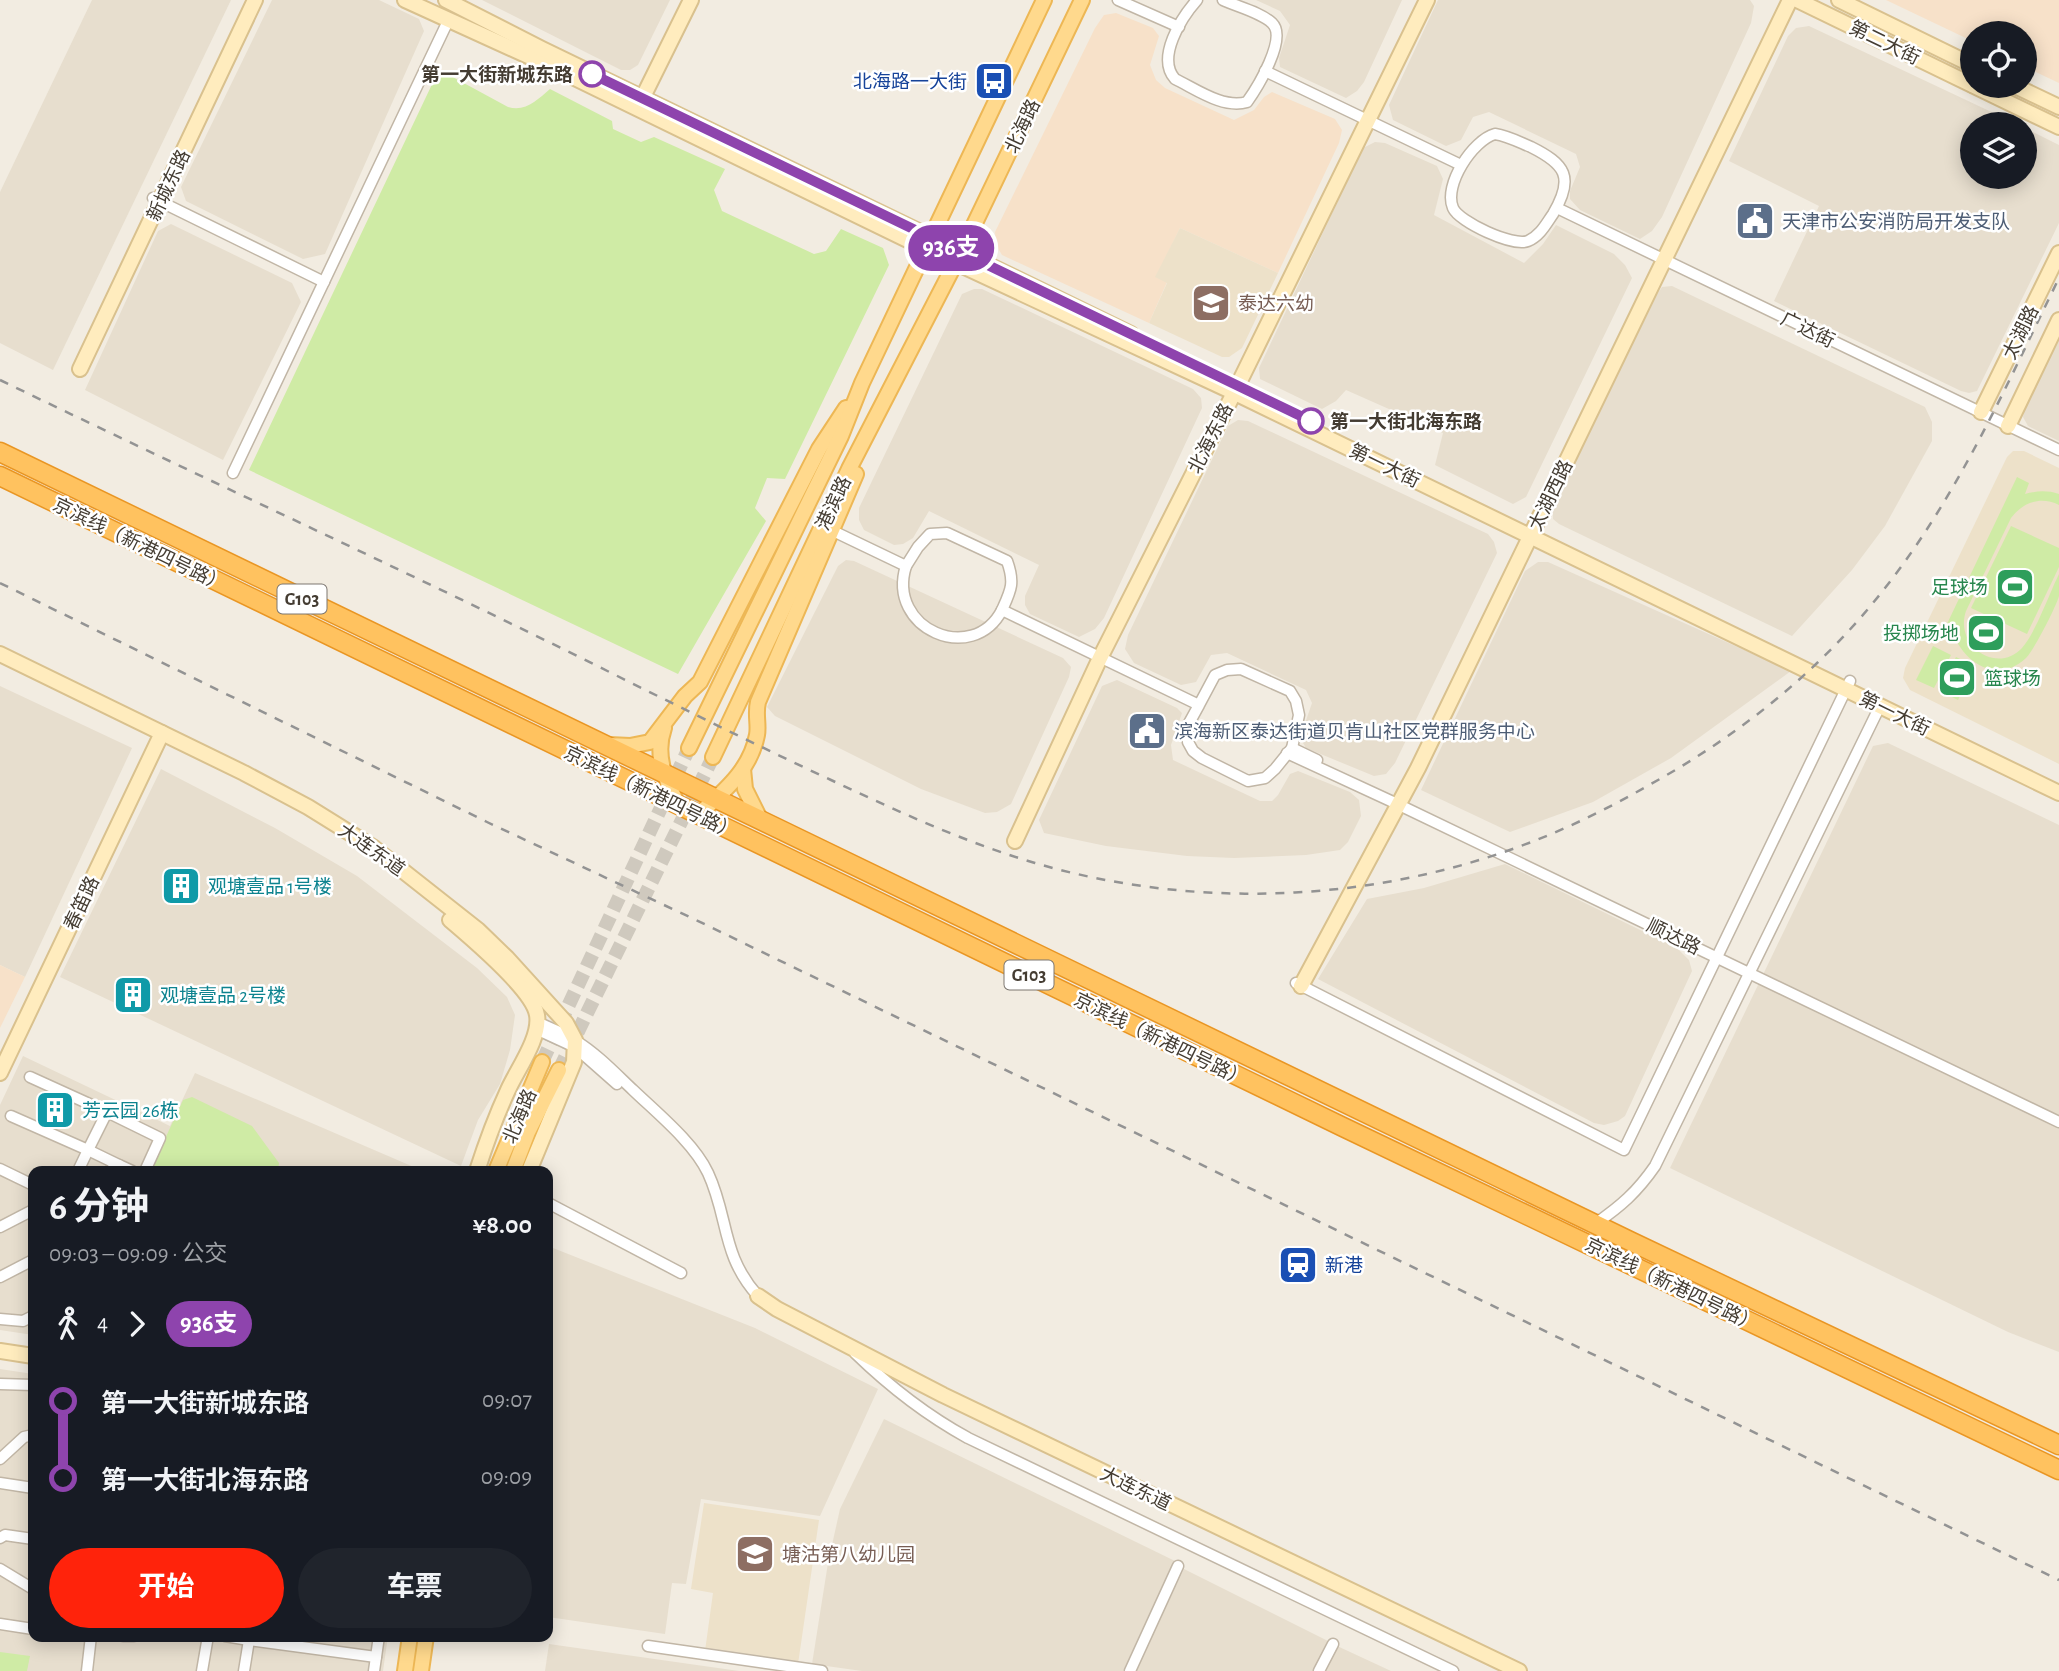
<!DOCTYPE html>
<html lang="zh">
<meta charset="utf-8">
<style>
:root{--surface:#171b24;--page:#20242c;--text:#f1f3f6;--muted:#9ea1a6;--accent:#ff230b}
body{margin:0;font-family:"Alegreya Sans","Noto Sans SC",sans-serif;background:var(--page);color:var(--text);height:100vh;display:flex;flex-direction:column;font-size:26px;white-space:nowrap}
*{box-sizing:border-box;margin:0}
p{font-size:23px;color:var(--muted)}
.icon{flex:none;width:38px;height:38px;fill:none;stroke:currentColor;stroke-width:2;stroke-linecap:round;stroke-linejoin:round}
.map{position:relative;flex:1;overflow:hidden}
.panel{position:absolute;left:28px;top:1166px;width:525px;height:476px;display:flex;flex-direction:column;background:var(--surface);border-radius:14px;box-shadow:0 4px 18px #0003}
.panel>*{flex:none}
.badge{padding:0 14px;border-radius:23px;font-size:24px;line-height:46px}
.fabs{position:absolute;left:1960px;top:21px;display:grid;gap:14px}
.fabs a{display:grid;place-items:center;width:77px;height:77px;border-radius:50%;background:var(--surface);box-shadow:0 4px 18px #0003;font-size:35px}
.map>.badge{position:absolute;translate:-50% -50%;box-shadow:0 0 0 4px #fff}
.legs{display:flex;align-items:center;gap:10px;height:77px;padding:0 21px;font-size:23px}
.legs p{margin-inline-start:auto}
.headline{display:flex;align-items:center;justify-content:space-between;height:119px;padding:0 21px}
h1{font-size:38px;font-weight:700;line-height:52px}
.primary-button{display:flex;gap:14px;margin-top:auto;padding:14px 21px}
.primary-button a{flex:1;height:80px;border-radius:42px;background:var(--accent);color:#fff;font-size:28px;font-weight:700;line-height:80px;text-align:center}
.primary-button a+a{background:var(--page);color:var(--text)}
ul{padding:0 21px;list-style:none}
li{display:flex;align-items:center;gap:24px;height:77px;font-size:26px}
li i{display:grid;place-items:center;width:10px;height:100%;margin:0 9px;background:currentColor}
li i::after{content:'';width:18px;height:18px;margin:-9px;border:5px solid;border-radius:50%;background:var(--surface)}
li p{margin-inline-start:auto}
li:first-child i{background:linear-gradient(#0000 50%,currentColor 0)}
li:last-child i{background:linear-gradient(currentColor 50%,#0000 0)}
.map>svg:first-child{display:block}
.residential{fill:#e7dece}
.commercial{fill:#f7e1c9}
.education{fill:#ede1c9}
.green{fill:#cfeba5}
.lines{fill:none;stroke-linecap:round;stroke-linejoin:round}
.primary-tunnel{stroke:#cfc9be;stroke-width:14;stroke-dasharray:14 7;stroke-linecap:butt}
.street-casing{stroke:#c1b6a6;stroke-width:13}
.secondary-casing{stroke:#d9c18e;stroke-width:18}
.primary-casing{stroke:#edb755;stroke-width:18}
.highway-casing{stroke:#e99624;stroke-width:21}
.street{stroke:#fff;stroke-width:10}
.secondary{stroke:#ffecbe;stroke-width:14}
.primary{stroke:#ffd98d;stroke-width:14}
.highway{stroke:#ffc25f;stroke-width:18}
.rail{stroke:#939393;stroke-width:2.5;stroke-dasharray:9 9;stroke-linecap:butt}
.line-1-casing{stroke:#fff;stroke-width:16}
.line-1{stroke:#8e44ad;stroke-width:10}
.stop-1-dot{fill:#fff;stroke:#8e44ad;stroke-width:3.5}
.labels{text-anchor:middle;stroke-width:5;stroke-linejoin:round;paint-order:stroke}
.shield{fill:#fff;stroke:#7c7670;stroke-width:2}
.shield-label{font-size:18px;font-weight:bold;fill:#443c32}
.street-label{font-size:19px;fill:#443c32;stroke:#fff}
.stop-label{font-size:19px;font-weight:bold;fill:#443c32;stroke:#fff;text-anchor:end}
.transit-label{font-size:19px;fill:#164399;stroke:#fff;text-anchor:end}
.service-label{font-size:19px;fill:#4e5e75;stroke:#fff;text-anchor:start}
.education-label{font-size:19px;fill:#785e54;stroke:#fff;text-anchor:start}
.leisure-label{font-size:19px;fill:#27864d;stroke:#fff;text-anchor:end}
.culture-label{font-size:19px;fill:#0d838f;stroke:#fff;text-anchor:start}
</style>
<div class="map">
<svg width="2059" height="1671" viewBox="0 0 2059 1671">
<rect width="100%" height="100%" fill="#f2ece1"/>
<g class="residential">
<polygon points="92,0 231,0 53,370 0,343 0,192"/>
<polygon points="272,0 379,0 419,19 424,31 325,254 303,259 186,201 181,187"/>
<polygon points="482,0 670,0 638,65 630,70 621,70"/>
<polygon points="1256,0 1402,0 1364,82 1357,91 1346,98 1280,67 1279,58 1290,25 1280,11"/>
<polygon points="1438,0 1750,0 1754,6 1751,23 1662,217 1652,231 1640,239 1580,210 1570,199 1570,191 1580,167 1576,154 1489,112 1473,117 1461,140 1446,146 1393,120 1389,105"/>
<polygon points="1809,26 2017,124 1972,124 1972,177 2025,177 2025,128 2059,145 2059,223 1977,391 1969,393 1961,391 1774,301 1819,206 1729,161 1788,36 1796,28"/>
<polygon points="1375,142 1385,143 1437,166 1443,179 1434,215 1524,263 1543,244 1556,225 1614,254 1625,265 1632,278 1526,497 1513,504 1435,465 1443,433 1346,390 1336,401 1322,409 1260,379 1259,368 1363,148"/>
<polygon points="171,224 292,283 301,302 223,460 85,390 158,231"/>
<polygon points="1672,286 1925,407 1932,422 1932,441 1885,526 1852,570 1792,636 1559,524 1553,519 1553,504 1658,293 1662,287"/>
<polygon points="974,289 982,289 1193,389 1201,398 1202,408 1104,618 1095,629 1079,637 1030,614 1025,605 1025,596 1039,565 929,511 913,538 903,544 894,545 864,530 859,520 859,508 962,294"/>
<polygon points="2059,337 2059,441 2028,426 2023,417 2025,406"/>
<polygon points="1238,420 1248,421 1488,534 1494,542 1497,553 1395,763 1386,774 1374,776 1306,748 1300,738 1312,703 1306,690 1227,653 1211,655 1196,682 1181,685 1134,663 1125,649 1128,635 1228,426"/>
<polygon points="846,560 854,561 1063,658 1071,667 1069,677 1011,804 997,812 985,813 921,789 775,716 767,707 838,566"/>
<polygon points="1538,562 1548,562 1791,671 1671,758 1593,802 1510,832 1421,790 1525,571"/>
<polygon points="1117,680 1177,708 1182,713 1171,745 1173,760 1260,801 1272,801 1278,795 1290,774 1298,771 1350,792 1359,800 1361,816 1348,842 1340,850 1306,855 1234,858 1187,856 1106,846 1044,833 1039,820 1102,686"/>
<polygon points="0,686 132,748 25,977 0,965"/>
<polygon points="1888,743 2059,825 2059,1352 2008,1332 1670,1168 1873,746"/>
<polygon points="161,769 275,828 357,876 477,968 507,997 515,1015 510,1050 500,1084 478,1120 461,1166 60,977"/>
<polygon points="1505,864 1677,948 1689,960 1692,971 1625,1116 1618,1121 1604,1125 1594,1123 1318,979 1367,899 1424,888"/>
<polygon points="23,1056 170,1126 195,1073 423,1171 33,1171 33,1335 0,1330 0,1105"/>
<polygon points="548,1246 755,1328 878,1389 820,1516 701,1499 686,1584 672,1583 665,1634 548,1617"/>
<polygon points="0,1369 33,1374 33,1636 388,1636 383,1671 0,1671"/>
<polygon points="884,1419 1175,1561 1123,1671 862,1671 812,1664 828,1563 840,1509"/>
<polygon points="1184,1569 1330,1642 1314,1671 1135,1671"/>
<polygon points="549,1644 739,1671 545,1671"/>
<polygon points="1335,1645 1391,1671 1322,1671"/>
</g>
<g class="commercial">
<polygon points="1886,0 2059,0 2059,83 2025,67 2025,33 1972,33 1972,41"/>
<polygon points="1116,13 1153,28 1159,36 1150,65 1156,80 1165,88 1234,120 1254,110 1264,97 1272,92 1335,119 1342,130 1339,143 1278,273 1180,228 1156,277 1167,282 1149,323 1002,255 996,245 995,232 1095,28 1104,15"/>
<polygon points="0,965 25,977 0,1028"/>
</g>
<g class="education">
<polygon points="1180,228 1278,273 1242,348 1229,357 1222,357 1149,323 1167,283 1155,277"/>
<polygon points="2013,451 2024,451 2059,468 2059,764 1910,690 1903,678 1905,668 2007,457"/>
<polygon points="704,1503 819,1520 798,1664 705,1651 713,1593 691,1589"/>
</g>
<g class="green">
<path d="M 449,75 L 508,107 C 526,112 537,100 550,89 L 612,121 L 613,129 L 641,142 L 654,137 L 725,169 L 714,190 L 722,211 L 814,254 L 826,251 L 841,229 L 883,248 L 889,265 L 785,479 L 767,478 L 755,508 L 766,521 L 678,674 L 249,470 L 435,78 Z"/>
<path d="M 2017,477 L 2029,483 L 2025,494 C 2036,491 2047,490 2059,494 L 2059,505 C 2041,496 2023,502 2011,518 L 1966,611 C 1954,646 1997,675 2022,648 C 2035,634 2050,592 2059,574 C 2059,580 2059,589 2059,596 C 2057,605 2033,652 2026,658 C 1996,686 1961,661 1951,628 L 1946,626 Z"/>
<polygon points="2011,526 2059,548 2059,567 2027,634 1971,608"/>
<polygon points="1933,646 1951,655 1934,688 1916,680"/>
<polygon points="1956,657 1974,666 1958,700 1940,691"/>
<polygon points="192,1097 252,1126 279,1163 278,1171 150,1171 183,1100"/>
<polygon points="0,1652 30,1656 27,1671 0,1671"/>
</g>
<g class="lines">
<g class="primary-tunnel">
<polyline points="542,1062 689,748"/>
<polyline points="559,1070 713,757"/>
</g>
<g class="street-casing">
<g id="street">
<polyline points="1118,0 1179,27"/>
<path d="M 1197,0 C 1181,18 1156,58 1175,79 C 1196,89 1223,109 1247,102 C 1257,88 1288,38 1272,23 C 1260,12 1238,7 1223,0"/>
<polyline points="1265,71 1461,165"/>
<path d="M 1495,134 C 1508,136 1519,142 1531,147 C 1565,164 1575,177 1553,214 C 1546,224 1540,236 1528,241 C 1513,247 1459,222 1453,208 C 1443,185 1473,140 1495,134 Z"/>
<polyline points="153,198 324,282"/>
<polyline points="1557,208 2059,450"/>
<polyline points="233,473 448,21"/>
<path d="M 833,531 L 906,566 L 918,547 L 930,534 L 947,533 L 1007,561 C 1015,583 1011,590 1002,610 L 1199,705 L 1215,675 L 1227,670 L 1241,669 L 1290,691 L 1296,701 L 1299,715 L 1292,748 L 1275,769 L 1265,778 L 1248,781 L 1202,758 L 1193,751 L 1188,742 L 1188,725 L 1199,705"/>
<path d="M 906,566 C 886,629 973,666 1002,610"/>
<polyline points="1292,748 1317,760"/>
<polyline points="1287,753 1393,802 2059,1122"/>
<polyline points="1296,983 1624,1150 1850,681"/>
<path d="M 537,1022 C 550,1028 564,1033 576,1041 C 597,1054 615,1073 633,1090 C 657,1113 694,1143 708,1173 C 729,1218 721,1255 758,1296"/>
<polyline points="536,1029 575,1047 617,1084"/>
<polyline points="30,1077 107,1112"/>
<polyline points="11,1116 88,1150 78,1171"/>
<polyline points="119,1165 88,1150 107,1112 160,1138 145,1171"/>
<polyline points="0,1169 33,1185"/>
<polyline points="109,1171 119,1165 132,1171"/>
<polyline points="548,1203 681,1273"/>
<path d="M 1595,1224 C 1621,1206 1637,1192 1655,1166 L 1880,706"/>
<polyline points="0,1227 33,1210"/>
<polyline points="0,1277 33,1260"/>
<polyline points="0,1319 23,1321 33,1316"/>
<path d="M 855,1353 C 890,1387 926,1415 968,1438 L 1453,1671"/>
<polyline points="0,1384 33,1385"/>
<polyline points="0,1459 24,1437 33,1435"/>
<polyline points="0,1483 33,1488"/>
<polyline points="0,1538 5,1535 33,1539"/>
<polyline points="0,1569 33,1589"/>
<polyline points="0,1624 33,1629"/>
<polyline points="123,1636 134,1636"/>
<polyline points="225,1636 249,1640 244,1671"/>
<polyline points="249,1640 376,1657"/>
<polyline points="648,1646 822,1671"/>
<polyline points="87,1671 91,1636"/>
<polyline points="202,1671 208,1636"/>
<polyline points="374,1671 379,1636"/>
<polyline points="1130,1671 1178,1566"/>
<polyline points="1319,1671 1333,1644"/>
</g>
</g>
<g class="secondary-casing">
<g id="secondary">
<polyline points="405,0 550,66 926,249 1233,392 2059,793"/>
<polyline points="446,0 542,49 1131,334"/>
<polyline points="1797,0 1972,85"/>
<polyline points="1839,0 1972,65"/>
<polyline points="1974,86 2059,127"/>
<polyline points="2015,86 2059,107"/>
<polyline points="639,105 691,0"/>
<polyline points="80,369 255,0"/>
<polyline points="1981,412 2059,253"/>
<polyline points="2008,426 2059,320"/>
<polyline points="0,654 244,773 308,807 374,848 478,930 507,958 566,1023 575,1040 574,1062 529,1171"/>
<polyline points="1015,841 1100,658 1238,385 1427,0"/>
<path d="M 450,920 C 470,937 533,990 537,1015 C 541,1037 517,1070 508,1090 C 496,1116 486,1143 477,1171"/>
<polyline points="1301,986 1418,768 1790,0"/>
<polyline points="0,1073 162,733"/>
<polyline points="758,1296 777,1309 943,1395 1519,1671"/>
<polyline points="0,1351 33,1356"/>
</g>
</g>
<g class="primary-casing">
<g id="primary">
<path d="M 664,728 C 654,756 666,780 678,805"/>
<polyline points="609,745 630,746 650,742 685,696 700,682 819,449 846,408"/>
<polyline points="689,748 841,436 862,383 1044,0"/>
<polyline points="713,757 849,469 961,252 1082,0"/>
<polyline points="743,769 745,789 761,821"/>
<path d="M 698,815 C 723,792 750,771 757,735 C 759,725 755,714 758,702 L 856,474"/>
<polyline points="496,1171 542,1062"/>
<polyline points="513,1171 528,1132 559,1070"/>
<polyline points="405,1671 410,1636"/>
<polyline points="421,1671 426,1636"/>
</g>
</g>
<g class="highway-casing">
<g id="highway">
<polyline points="0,452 1632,1242 2059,1445"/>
<polyline points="0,476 1343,1127 2059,1470"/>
</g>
</g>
<use href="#street" class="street"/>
<use href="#secondary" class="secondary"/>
<use href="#primary" class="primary"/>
<use href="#highway" class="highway"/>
<g class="rail">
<path d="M 0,380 C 188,471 378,558 565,650 C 654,694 741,738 831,780 C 897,811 964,842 1035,863 C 1192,909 1365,903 1518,847 C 1565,830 1609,808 1651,784 C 1741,734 1822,669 1885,588 C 1959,494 2007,384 2059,278"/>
<polyline points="0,583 487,822 696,920 2059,1580"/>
</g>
</g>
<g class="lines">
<g class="line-1-casing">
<polyline id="line-1" points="592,74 1311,421"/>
</g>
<use href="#line-1" class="line-1"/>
</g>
<defs>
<g id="bus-square" transform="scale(2.0125)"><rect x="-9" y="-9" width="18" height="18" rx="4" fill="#1a4fb4" stroke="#fff"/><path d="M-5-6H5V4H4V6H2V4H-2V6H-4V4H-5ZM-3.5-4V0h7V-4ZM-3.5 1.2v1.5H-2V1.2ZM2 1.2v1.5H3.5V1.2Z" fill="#fff"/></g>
<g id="civic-square" transform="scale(2.0125)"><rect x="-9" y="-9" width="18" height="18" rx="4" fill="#5c6f8a" stroke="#fff"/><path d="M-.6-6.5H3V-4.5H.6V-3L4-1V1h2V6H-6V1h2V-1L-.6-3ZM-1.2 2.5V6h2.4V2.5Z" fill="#fff"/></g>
<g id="school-square" transform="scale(2.0125)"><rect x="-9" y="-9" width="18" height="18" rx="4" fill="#8d6e63" stroke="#fff"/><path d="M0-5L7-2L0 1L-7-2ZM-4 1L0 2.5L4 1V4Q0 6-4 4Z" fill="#fff"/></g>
<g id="stadium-square" transform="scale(2.0125)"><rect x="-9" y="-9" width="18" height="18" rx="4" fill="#2e9e5b" stroke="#fff"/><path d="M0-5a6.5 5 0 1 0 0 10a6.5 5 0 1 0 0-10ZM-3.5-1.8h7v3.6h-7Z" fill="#fff"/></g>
<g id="building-square" transform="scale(2.0125)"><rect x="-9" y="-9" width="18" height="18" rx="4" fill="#0f9aa8" stroke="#fff"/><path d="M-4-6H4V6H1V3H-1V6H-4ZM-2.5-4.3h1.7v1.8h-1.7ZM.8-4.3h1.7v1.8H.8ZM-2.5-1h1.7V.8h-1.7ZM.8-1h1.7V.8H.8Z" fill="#fff"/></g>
<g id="station-square" transform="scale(2.0125)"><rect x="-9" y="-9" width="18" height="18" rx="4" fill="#1a4fb4" stroke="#fff"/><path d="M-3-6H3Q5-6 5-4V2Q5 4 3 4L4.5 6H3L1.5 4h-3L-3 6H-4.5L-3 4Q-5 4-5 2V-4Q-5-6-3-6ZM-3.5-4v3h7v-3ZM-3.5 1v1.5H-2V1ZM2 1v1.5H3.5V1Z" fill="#fff"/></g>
</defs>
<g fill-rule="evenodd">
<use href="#bus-square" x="994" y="81"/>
<use href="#civic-square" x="1755" y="221"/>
<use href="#school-square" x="1211" y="303"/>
<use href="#stadium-square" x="2015" y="587"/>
<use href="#stadium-square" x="1986" y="633"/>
<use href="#stadium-square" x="1957" y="678"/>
<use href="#civic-square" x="1147" y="731"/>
<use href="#building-square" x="181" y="886"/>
<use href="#building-square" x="133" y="995"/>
<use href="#building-square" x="55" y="1110"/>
<use href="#station-square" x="1298" y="1265"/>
<use href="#school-square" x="755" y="1554"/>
</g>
<g class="stop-1-dot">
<circle cx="592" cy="74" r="12"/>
<circle cx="1311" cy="421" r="12"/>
</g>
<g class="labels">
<g class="shield">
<rect x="277.5" y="584.5" width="49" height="29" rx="5"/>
<rect x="1004.5" y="960.5" width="49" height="29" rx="5"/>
</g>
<g class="shield-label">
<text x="302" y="605">G103</text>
<text x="1029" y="981">G103</text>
</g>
<g class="street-label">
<text transform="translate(1885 42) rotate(26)" y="7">第二大街</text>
<text transform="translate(1022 126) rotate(-65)" y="7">北海路</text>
<text transform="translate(168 185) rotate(-65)" y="7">新城东路</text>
<text transform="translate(1808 329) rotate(26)" y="7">广达街</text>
<text transform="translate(2020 332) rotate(-64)" y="7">太湖路</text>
<text transform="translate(1210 438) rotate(-63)" y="7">北海东路</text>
<text transform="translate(1385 465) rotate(26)" y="7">第一大街</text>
<text transform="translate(1550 495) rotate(-64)" y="7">太湖西路</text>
<text transform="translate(833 503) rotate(-65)" y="7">港滨路</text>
<text transform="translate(140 544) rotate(26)" y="7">京滨线（新港四号路）</text>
<text transform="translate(1895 713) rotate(26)" y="7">第一大街</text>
<text transform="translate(651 792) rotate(26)" y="7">京滨线（新港四号路）</text>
<text transform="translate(372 849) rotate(35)" y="7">大连东道</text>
<text transform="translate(81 903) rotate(-65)" y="7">春笛路</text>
<text transform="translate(1674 936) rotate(26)" y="7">顺达路</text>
<text transform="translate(1161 1039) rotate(26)" y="7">京滨线（新港四号路）</text>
<text transform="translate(519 1116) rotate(-67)" y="7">北海路</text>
<text transform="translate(1672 1284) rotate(26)" y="7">京滨线（新港四号路）</text>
<text transform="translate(1136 1488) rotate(26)" y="7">大连东道</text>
</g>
<g class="stop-label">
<text x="573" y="81">第一大街新城东路</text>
<text x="1330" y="428" text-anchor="start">第一大街北海东路</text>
</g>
<g class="transit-label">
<text x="967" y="88">北海路一大街</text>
<text x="1325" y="1272" text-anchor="start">新港</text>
</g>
<g class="service-label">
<text x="1782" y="228">天津市公安消防局开发支队</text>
<text x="1174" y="738">滨海新区泰达街道贝肯山社区党群服务中心</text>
</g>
<g class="education-label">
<text x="1238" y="310">泰达六幼</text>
<text x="782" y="1561">塘沽第八幼儿园</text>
</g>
<g class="leisure-label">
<text x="1988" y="594">足球场</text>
<text x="1959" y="640">投掷场地</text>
<text x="1984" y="685" text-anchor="start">篮球场</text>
</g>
<g class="culture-label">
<text x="208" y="893">观塘壹品 1号楼</text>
<text x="160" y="1002">观塘壹品 2号楼</text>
<text x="82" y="1117">芳云园 26栋</text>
</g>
</g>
</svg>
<div class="fabs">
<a><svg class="icon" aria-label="locate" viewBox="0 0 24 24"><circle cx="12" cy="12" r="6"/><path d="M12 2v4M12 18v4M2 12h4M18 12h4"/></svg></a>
<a><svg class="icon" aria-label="layers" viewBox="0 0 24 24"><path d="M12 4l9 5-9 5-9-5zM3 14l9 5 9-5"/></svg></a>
</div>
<b class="badge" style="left:951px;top:248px;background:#8e44ad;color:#fff">936支</b>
<section class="panel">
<div class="headline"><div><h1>6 分钟</h1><p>09:03 – 09:09 · 公交</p></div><b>¥8.00</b></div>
<div class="legs"><svg class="icon" aria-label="walk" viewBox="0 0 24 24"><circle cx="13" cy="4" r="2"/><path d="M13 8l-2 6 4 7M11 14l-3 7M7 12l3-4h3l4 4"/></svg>4<svg class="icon" aria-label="forward" viewBox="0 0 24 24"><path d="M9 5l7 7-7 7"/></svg><b class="badge" style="background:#8e44ad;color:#fff">936支</b></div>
<ul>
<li><i style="color:#8e44ad"></i><b>第一大街新城东路</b><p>09:07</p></li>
<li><i style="color:#8e44ad"></i><b>第一大街北海东路</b><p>09:09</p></li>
</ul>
<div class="primary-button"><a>开始</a><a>车票</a></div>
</section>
</div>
